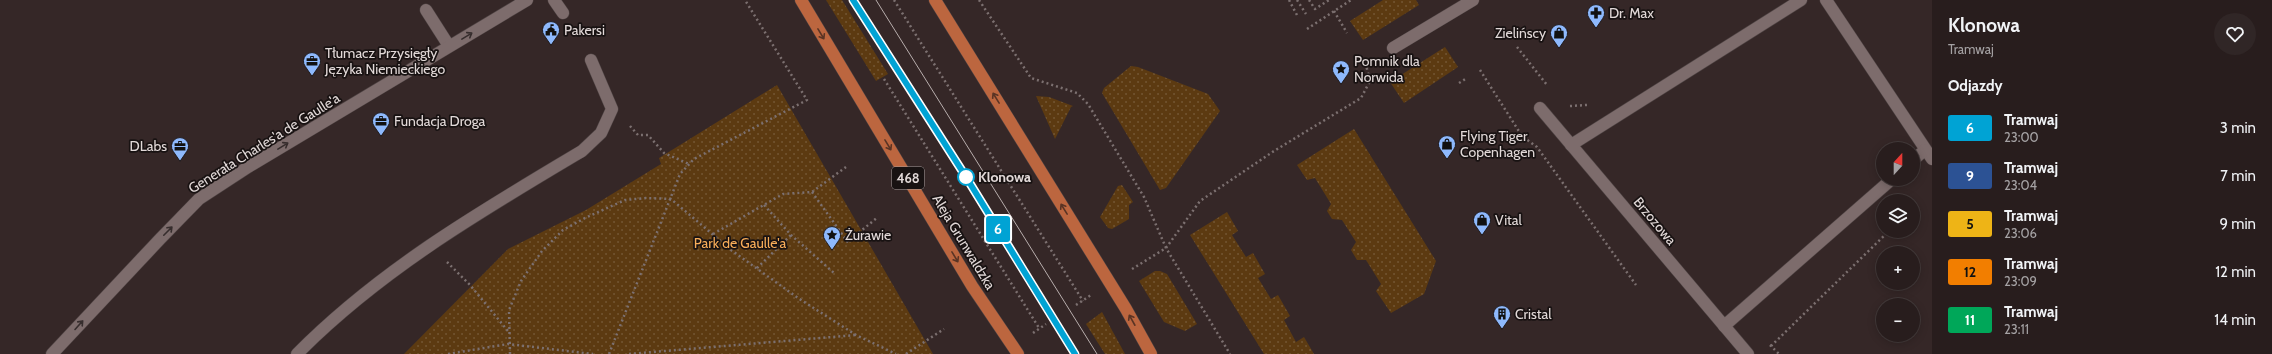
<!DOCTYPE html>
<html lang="pl">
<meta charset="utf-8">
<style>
:root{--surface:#281d1d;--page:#302626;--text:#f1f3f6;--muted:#a5a2a4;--line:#443b3b}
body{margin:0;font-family:Cabin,sans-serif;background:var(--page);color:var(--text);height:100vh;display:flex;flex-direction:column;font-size:15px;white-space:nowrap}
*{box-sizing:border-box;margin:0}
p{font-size:13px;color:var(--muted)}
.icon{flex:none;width:22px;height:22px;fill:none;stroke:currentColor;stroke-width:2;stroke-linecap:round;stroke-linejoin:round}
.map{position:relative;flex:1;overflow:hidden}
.details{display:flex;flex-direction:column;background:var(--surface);width:340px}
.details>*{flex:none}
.badge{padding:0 8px;border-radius:3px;font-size:14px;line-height:26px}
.needle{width:26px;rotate:21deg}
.controls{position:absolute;left:1876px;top:142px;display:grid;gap:8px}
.controls a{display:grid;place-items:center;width:44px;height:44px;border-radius:50%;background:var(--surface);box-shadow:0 2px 10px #0003,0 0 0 1px var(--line);font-size:20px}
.map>.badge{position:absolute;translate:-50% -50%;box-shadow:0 0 0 2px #fff}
h2{padding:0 16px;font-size:15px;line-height:36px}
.round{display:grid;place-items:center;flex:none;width:42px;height:42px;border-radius:21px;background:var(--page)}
.overview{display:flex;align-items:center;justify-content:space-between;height:68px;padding:0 16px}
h1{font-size:19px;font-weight:700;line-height:30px}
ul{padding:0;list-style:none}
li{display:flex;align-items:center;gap:12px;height:48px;padding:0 16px}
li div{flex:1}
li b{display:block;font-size:15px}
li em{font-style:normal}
li .badge{min-width:44px;font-weight:700;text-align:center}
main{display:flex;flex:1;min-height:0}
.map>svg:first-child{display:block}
.grass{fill:url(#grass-dots)}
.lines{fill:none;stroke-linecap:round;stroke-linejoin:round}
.service-casing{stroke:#4f4444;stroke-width:13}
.pedestrian-casing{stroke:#4f4444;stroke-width:13}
.minor-casing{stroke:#4f4444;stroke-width:13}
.primary-casing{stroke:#4f4444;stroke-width:13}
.path{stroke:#7c7070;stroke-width:2.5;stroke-dasharray:2 3;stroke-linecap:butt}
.service{stroke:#7d6c6c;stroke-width:12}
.pedestrian{stroke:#7d6c6c;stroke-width:12}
.minor{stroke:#7d6c6c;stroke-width:12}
.primary{stroke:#bc663f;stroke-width:12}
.tram{stroke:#b8aead;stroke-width:1}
.oneway{stroke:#5a3424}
.oneway2{stroke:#362d2d}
.line-casing{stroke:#fff;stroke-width:9}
.line{stroke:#00a3d4;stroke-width:6}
.stop-dot{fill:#fff;stroke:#00a3d4;stroke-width:2}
.labels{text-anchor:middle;stroke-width:3.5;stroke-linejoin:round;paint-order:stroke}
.shield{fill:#181212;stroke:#a59d9d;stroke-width:1}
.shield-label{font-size:13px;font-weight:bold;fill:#e2d9d8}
.poi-label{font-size:14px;fill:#e2d9d8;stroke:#181212;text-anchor:start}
.street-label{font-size:14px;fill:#e2d9d8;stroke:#181212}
.stop-label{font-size:14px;font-weight:bold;fill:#e2d9d8;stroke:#181212;text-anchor:start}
.park-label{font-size:14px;fill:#f8ad59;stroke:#181212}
</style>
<main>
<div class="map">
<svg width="1932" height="354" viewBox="0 0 1932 354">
<defs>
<pattern id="grass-dots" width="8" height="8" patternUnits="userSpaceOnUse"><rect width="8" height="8" fill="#5c3a11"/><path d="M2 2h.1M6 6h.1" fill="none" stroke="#735633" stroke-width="1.8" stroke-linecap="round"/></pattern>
</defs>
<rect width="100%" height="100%" fill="#352727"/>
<g class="grass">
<polygon points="826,0 842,0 888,74 876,81"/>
<polygon points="1383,0 1416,0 1419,5 1363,40 1350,21"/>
<polygon points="1445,47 1458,67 1404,103 1390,82"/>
<polygon points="1131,66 1138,67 1208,94 1220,111 1166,188 1160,190 1102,93 1104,88"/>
<polygon points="777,85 933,354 404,354 508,249 586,210 661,164 659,158"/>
<polygon points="1036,96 1049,97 1073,106 1071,107 1055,139"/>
<polygon points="1354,129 1436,261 1424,294 1391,313 1376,291 1381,284 1366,260 1357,260 1351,250 1356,242 1342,220 1332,219 1327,211 1331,204 1315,178 1307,180 1297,165"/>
<polygon points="1122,185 1133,202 1129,205 1129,219 1112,229 1108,228 1100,217 1118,186"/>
<polygon points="1227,212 1238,231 1232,235 1246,257 1253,253 1265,274 1258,278 1271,299 1278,295 1290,316 1284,320 1296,342 1304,337 1314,354 1264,354 1190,235"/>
<polygon points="1155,271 1160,271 1167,274 1197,324 1185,331 1164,322 1139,281"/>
<polygon points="1102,312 1125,354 1105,354 1086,324"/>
</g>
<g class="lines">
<g class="service-casing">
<g id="service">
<polyline points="554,0 563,13"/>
<polyline points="1826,0 1932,159"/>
<polyline points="426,10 449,46"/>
<polyline points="1571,145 1801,0"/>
<polyline points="1913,160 1925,150"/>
<polyline points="1724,326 1892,179"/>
<path d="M 297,354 C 380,270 481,211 582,151 L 601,133 L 612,109 L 591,60"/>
</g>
</g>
<g class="pedestrian-casing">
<polyline id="pedestrian" points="1393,48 1473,0"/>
</g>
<g class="minor-casing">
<g id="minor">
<polyline points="1540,108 1748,354"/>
<polyline points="52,354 160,239 199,199 248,167 527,0"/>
</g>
</g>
<g class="primary-casing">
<g id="primary">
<polyline points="801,0 972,286 1018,354"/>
<polyline points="935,0 1126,309 1151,354"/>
</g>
</g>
<g class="path">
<polyline points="894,0 1083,301"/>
<polyline points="979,0 1031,78 1077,93 1088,104 1144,197 1166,248 1230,354"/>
<polyline points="1289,0 1298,17"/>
<polyline points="1297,0 1306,14"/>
<polyline points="1309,0 1315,9 1329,0"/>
<polyline points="1334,11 1347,33"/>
<polyline points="1307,29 1351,0"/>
<polyline points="1517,47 1547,85"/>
<polyline points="1480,70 1522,136 1537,147 1636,285"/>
<polyline points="884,79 1039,328"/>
<polyline points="1459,83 1467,78"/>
<polyline points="1570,106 1587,105"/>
<polyline points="630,126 638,135 648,135 664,153 689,164"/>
<polyline points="812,192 849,244"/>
<polyline points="764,205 791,235 834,273"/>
<polyline points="713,234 783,194 812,192 846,167"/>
<polyline points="851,239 878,217"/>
<polyline points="447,262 470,285 508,331"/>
<polyline points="757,268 791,235"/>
<polyline points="1132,269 1166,248 1200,201 1274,151 1361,98 1370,81 1366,65 1374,60"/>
<polyline points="1076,305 1091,295"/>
<polyline points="1033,333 1046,324"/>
<polyline points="1770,345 1779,354"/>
<polyline points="1771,346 1889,231"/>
<polyline points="448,354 508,344 593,354"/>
<polyline points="510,354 509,310 521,281 542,251 563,230 585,218 625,200 646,198 671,199 731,250 798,298 856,335 896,354"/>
<polyline points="609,354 680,174 694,159 807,100 745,0"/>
<polyline points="629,354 856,335"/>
<polyline points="906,354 944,329"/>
</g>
<use href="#service" class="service"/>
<use href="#pedestrian" class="pedestrian"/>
<use href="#minor" class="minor"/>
<use href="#primary" class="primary"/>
<g class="tram">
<polyline points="853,0 966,177 1075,354"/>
<polyline points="876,0 1097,354"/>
</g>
</g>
<defs><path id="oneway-shaft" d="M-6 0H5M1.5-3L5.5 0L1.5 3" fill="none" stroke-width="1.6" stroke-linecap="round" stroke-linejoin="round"/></defs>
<g class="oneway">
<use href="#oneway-shaft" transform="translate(821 34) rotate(59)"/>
<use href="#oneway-shaft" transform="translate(996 98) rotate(-122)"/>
<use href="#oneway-shaft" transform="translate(888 145) rotate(59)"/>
<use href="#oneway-shaft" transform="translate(1064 209) rotate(-122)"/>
<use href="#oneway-shaft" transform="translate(955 257) rotate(59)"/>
<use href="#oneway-shaft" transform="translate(1132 320) rotate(-119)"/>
</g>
<g class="oneway2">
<use href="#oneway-shaft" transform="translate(467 36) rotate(-31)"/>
<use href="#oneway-shaft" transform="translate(283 146) rotate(-31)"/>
<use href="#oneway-shaft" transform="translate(168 231) rotate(-45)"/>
<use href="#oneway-shaft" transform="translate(79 325) rotate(-48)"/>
</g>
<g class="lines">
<g class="line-casing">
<polyline id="line" points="853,0 966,177 1075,354"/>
</g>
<use href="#line" class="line"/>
</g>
<defs>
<g id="pharmacy-pin" transform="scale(0.9)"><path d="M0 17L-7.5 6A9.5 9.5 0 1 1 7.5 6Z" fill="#8eb9fd" stroke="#181212"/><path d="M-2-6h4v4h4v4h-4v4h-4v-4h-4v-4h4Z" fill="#111"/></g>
<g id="civic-pin" transform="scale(0.9)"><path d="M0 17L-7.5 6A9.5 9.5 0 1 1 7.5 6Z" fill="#8eb9fd" stroke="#181212"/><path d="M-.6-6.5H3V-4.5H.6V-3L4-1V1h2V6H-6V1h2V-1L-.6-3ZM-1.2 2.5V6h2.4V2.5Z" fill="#111"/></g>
<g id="shop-pin" transform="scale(0.9)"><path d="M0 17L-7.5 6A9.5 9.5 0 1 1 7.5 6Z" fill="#8eb9fd" stroke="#181212"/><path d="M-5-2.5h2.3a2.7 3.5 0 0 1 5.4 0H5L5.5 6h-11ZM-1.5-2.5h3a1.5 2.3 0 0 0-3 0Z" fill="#111"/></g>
<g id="office-pin" transform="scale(0.9)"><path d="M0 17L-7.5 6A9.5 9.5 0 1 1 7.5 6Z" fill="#8eb9fd" stroke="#181212"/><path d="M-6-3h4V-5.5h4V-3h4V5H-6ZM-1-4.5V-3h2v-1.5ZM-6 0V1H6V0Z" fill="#111"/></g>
<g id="sight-pin" transform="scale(0.9)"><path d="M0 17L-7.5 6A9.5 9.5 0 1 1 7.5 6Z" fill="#8eb9fd" stroke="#181212"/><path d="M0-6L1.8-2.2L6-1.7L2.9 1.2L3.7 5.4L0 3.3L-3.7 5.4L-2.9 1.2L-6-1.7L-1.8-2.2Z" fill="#111"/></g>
<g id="building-pin" transform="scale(0.9)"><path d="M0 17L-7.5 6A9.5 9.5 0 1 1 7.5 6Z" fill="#8eb9fd" stroke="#181212"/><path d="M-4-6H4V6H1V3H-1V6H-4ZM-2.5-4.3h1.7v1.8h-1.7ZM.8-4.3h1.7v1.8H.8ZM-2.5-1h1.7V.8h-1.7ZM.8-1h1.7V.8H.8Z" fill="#111"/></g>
</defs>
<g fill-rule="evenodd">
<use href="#pharmacy-pin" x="1596" y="13"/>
<use href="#civic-pin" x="551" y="30"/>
<use href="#shop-pin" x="1559" y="33"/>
<use href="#office-pin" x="312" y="61"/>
<use href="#sight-pin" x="1341" y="69"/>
<use href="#office-pin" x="381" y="121"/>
<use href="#shop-pin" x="1447" y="144"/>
<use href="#office-pin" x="180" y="146"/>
<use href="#shop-pin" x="1482" y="220"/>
<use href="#sight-pin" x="832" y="235"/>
<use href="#building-pin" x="1502" y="314"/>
</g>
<circle class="stop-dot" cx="966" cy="177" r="8"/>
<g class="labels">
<rect class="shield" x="892" y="167" width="32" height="22" rx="3"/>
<g class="shield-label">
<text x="908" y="183">468</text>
</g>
<g class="poi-label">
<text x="1609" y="18">Dr. Max</text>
<text x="564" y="35">Pakersi</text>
<text x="1546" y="38" text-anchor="end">Zielińscy</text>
<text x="325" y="58">Tłumacz Przysięgły<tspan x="325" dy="16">Języka Niemieckiego</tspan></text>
<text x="1354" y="66">Pomnik dla<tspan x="1354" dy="16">Norwida</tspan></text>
<text x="394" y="126">Fundacja Droga</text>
<text x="1460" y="141">Flying Tiger<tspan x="1460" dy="16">Copenhagen</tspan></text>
<text x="167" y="151" text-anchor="end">DLabs</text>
<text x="1495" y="225">Vital</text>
<text x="845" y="240">Żurawie</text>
<text x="1515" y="319">Cristal</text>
</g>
<g class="street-label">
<text transform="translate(264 143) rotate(-32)" y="5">Generała Charles'a de Gaulle'a</text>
<text transform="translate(1655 221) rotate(50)" y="5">Brzozowa</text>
<text transform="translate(964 242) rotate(59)" y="5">Aleja Grunwaldzka</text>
</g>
<g class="stop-label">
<text x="978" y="182">Klonowa</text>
</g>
<g class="park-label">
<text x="740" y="248">Park de Gaulle'a</text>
</g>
</g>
</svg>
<div class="controls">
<a><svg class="needle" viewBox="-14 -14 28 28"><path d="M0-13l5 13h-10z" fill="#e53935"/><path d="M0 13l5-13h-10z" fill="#a5a2a4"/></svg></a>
<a><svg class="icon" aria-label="layers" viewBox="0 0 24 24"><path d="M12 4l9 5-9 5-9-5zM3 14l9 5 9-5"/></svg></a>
<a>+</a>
<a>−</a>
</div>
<b class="badge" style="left:998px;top:229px;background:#00a3d4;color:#fff">6</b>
</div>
<section class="details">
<div class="overview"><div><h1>Klonowa</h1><p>Tramwaj</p></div><a class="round"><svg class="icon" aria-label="heart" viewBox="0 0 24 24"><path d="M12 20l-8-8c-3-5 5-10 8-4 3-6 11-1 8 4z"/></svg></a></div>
<h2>Odjazdy</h2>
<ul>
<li><span class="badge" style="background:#00a3d4;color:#fff">6</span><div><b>Tramwaj</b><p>23:00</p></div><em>3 min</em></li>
<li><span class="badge" style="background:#2c5294;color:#fff">9</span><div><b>Tramwaj</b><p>23:04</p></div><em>7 min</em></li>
<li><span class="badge" style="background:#eeb416;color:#111">5</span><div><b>Tramwaj</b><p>23:06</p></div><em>9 min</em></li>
<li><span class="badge" style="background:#f27e00;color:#111">12</span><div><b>Tramwaj</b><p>23:09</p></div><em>12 min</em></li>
<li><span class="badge" style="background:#00a759;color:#fff">11</span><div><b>Tramwaj</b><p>23:11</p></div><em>14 min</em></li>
</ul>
</section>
</main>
